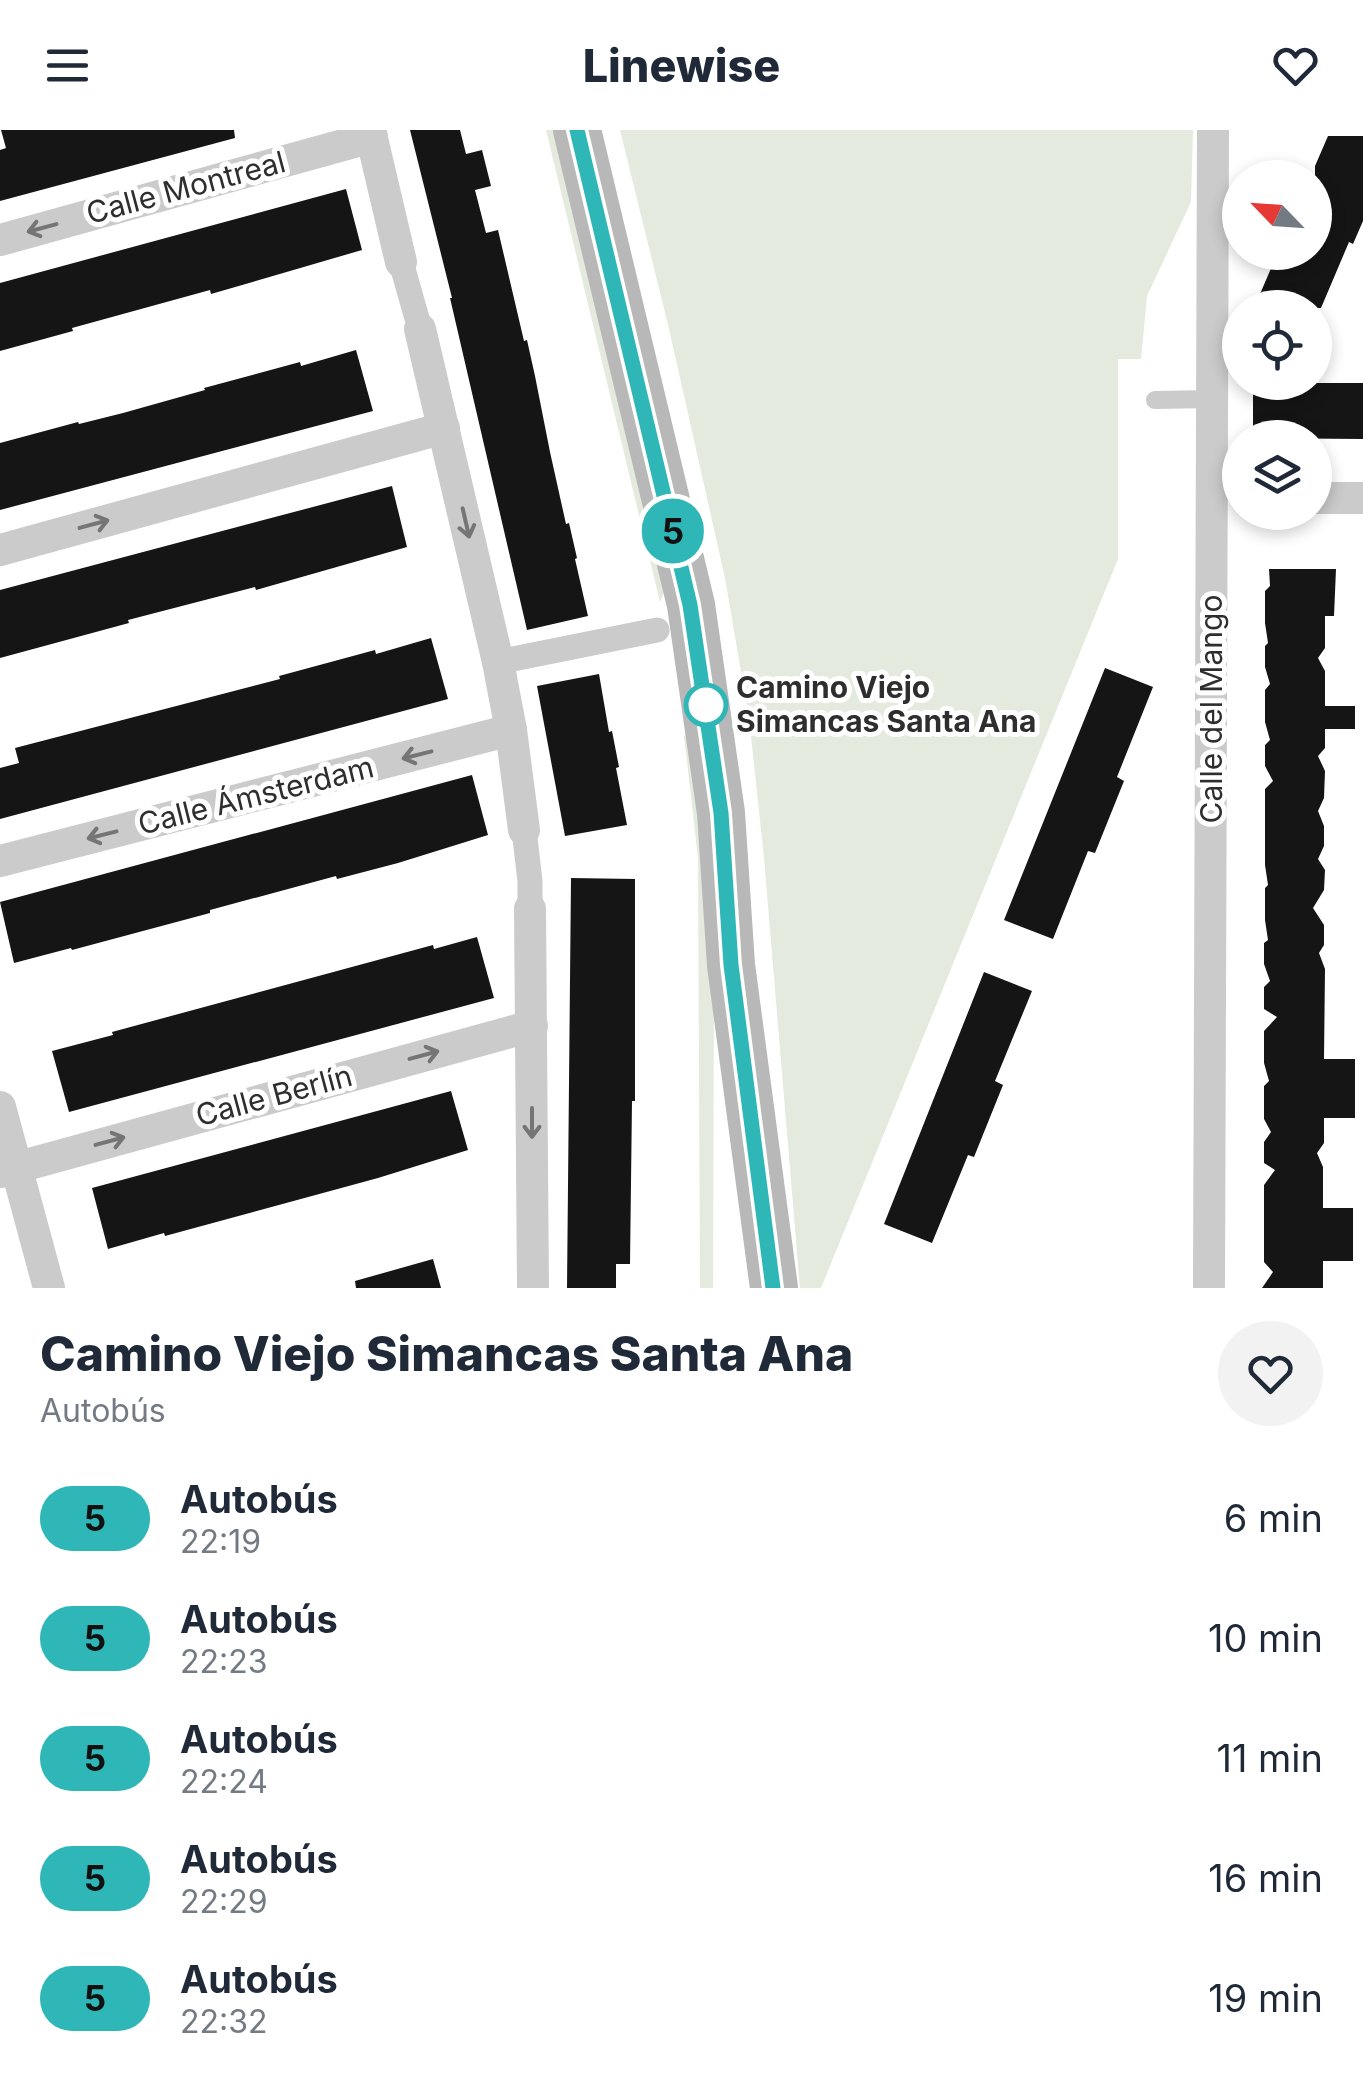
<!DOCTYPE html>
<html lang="es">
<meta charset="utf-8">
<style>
:root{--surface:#fff;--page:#f2f2f3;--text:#1f2937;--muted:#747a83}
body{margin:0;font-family:Inter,sans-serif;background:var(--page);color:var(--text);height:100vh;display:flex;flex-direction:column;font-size:38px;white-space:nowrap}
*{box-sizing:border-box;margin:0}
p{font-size:32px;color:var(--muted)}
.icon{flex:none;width:55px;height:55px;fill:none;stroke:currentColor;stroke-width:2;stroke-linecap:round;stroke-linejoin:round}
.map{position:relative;height:1158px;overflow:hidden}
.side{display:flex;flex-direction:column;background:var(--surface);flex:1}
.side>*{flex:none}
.badge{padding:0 20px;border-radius:32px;font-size:35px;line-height:65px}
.needle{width:65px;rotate:295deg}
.tools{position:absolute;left:1222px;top:30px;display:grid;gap:20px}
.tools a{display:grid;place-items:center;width:110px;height:110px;border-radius:50%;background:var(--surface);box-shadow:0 5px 15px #0003;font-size:50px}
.map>.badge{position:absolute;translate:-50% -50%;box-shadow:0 0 0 5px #fff}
.round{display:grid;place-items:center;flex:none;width:105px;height:105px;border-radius:52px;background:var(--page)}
.headline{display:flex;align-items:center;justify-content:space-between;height:170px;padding:0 40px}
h1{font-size:48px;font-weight:800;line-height:75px}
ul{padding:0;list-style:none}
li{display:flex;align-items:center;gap:30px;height:120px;padding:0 40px}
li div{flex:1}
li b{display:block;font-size:38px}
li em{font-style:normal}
li .badge{min-width:110px;font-weight:700;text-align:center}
header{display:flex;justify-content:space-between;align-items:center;height:130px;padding:0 40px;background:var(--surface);font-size:45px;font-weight:800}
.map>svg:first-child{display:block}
.green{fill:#e4eadd}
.building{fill:#151515}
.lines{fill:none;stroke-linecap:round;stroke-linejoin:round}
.service{stroke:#cbcbcb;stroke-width:18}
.pedestrian{stroke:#cbcbcb;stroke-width:25}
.minor{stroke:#cbcbcb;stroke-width:32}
.secondary{stroke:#b8b8b8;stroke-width:48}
.oneway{stroke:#757575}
.line-casing{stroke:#fff;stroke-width:22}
.line{stroke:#2fb7b7;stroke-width:15}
.stop-dot{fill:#fff;stroke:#2fb7b7;stroke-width:5}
.labels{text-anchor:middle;stroke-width:10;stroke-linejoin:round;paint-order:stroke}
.street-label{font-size:30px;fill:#2e2e2e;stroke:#fff}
.stop-label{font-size:30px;font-weight:bold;fill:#2e2e2e;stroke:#fff;text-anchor:start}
</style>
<header><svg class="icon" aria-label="menu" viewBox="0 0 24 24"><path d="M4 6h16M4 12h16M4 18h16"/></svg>Linewise<svg class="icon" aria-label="heart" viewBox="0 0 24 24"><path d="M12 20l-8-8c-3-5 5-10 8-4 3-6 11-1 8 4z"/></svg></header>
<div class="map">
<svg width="1363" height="1158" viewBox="0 0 1363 1158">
<rect width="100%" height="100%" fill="#fff"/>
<g class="green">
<polygon points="546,0 561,0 669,451 660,472"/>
<polygon points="620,0 1193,0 1191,72 1147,166 1141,229 1118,229 1118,429 821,1158 800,1158 764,728 749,588 725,448 669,199"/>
<polygon points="684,605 700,618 714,833 713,1158 700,1158 698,728"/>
</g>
<g class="building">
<polygon points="1,0 234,0 235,8 0,71 0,20 6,18"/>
<polygon points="410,0 460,0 466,24 482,20 491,56 475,60 486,103 498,100 524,211 527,210 535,246 550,322 566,394 569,393 577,428 575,429 588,486 527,500 450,168 452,168"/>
<polygon points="1328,6 1363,6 1363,91 1353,114 1349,112 1321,178 1254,178 1278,122 1315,122 1315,36"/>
<polygon points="346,59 362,120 211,164 210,160 72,198 73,201 0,221 0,153"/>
<polygon points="356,220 373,281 0,380 0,313 78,292 79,294 123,283 205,260 204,258 300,232 301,236"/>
<polygon points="1253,253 1363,253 1363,309 1253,308"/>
<polygon points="392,356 407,417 256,460 255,457 128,490 129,493 0,528 0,460"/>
<polygon points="1269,439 1336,439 1334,486 1325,486 1325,518 1318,528 1325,541 1325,576 1355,576 1355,599 1325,599 1325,618 1318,626 1325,641 1324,668 1318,681 1324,696 1324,716 1318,729 1325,740 1324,760 1313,778 1324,795 1324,815 1319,823 1325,839 1324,929 1355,929 1355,988 1324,988 1324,1013 1317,1023 1323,1037 1323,1078 1353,1078 1353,1131 1323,1131 1323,1158 1262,1158 1273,1142 1264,1132 1264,1055 1275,1040 1264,1033 1264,1012 1271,1002 1264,989 1264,956 1269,951 1264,933 1264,901 1277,887 1264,879 1264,857 1270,851 1264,834 1264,813 1268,810 1265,790 1265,758 1268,755 1265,735 1265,659 1273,651 1265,636 1265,615 1270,610 1265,592 1265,560 1270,554 1265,537 1265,516 1268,513 1265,493 1265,461 1270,456"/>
<polygon points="431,508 448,569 0,689 0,638 19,633 15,618 280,549 279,546 375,520 376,524"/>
<polygon points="1105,538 1153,557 1117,647 1124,651 1095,723 1088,721 1053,809 1004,790"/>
<polygon points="599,544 609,602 612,601 619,637 616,638 627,695 565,706 537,556"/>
<polygon points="472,645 488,705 398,733 337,749 336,746 210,780 210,783 72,820 71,818 14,833 0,772"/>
<polygon points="571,748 635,749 635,971 632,971 630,1134 616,1134 616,1158 567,1158"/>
<polygon points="477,807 494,868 69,982 52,921 113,905 112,902 433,815 434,819"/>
<polygon points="984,842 1032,861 995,951 1003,955 974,1027 968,1025 932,1113 884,1094"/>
<polygon points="451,961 468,1020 378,1048 165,1106 164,1103 108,1119 92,1058"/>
<polygon points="433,1129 441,1158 356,1158 355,1151"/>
</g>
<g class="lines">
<polyline class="service" points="1155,270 1213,269"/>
<g class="pedestrian">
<polyline points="401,132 420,199"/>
<polyline points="498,532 657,500"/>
<polyline points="524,700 530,751 530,779"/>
</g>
<g class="minor">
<polyline points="370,0 401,132"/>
<polyline points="0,110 372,7"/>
<polyline points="420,199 498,532 511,600 524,700"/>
<polyline points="1315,368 1363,368"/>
<polyline points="0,420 444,298"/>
<polyline points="0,731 511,600"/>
<polyline points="530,779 533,1158"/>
<polyline points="0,977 49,1158"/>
<polyline points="0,1042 532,896"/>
<polyline points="1209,1158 1213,0"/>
</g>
<polyline class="secondary" points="577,0 691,475 721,683 731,835 774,1158"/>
</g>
<defs><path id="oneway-shaft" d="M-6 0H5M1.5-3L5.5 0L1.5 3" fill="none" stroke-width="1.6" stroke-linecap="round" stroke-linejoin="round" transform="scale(2.5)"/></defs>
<g class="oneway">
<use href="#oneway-shaft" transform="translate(42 98) rotate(165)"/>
<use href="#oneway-shaft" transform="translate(466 393) rotate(77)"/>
<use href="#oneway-shaft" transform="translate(94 394) rotate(-15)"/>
<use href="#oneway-shaft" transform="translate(417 625) rotate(166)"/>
<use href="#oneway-shaft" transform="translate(102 705) rotate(166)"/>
<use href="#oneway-shaft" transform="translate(424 925) rotate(-15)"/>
<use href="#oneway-shaft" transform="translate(532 993) rotate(90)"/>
<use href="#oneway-shaft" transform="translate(110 1011) rotate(-15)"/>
</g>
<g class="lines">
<g class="line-casing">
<polyline id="line" points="577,0 690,475 721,683 731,835 773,1158"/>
</g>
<use href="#line" class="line"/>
</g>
<circle class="stop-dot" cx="706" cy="575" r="20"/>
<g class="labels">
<g class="street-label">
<text transform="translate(186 58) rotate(-15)" y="10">Calle Montreal</text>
<text transform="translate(1212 579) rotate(-90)" y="10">Calle del Mango</text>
<text transform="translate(256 666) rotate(-14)" y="10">Calle Ámsterdam</text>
<text transform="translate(274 966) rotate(-15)" y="10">Calle Berlín</text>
</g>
<g class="stop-label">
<text x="736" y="568">Camino Viejo<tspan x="736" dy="34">Simancas Santa Ana</tspan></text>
</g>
</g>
</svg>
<div class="tools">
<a><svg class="needle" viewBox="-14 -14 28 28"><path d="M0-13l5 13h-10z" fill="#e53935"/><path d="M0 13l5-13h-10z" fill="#747a83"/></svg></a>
<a><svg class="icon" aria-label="locate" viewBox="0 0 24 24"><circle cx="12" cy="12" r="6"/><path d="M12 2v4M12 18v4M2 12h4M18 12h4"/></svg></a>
<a><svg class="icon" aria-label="layers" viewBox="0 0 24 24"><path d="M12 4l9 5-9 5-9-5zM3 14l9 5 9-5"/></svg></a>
</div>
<b class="badge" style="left:673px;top:401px;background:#2fb7b7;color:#111">5</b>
</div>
<section class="side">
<div class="headline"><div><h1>Camino Viejo Simancas Santa Ana</h1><p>Autobús</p></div><a class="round"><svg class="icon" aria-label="heart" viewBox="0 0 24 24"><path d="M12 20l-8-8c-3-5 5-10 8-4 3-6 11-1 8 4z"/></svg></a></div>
<ul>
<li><span class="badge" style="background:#2fb7b7;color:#111">5</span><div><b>Autobús</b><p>22:19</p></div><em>6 min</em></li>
<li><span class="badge" style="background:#2fb7b7;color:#111">5</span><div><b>Autobús</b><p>22:23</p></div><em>10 min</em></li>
<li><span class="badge" style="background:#2fb7b7;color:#111">5</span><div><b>Autobús</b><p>22:24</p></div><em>11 min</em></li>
<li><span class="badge" style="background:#2fb7b7;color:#111">5</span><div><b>Autobús</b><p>22:29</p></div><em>16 min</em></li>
<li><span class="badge" style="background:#2fb7b7;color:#111">5</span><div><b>Autobús</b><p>22:32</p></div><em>19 min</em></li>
</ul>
</section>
